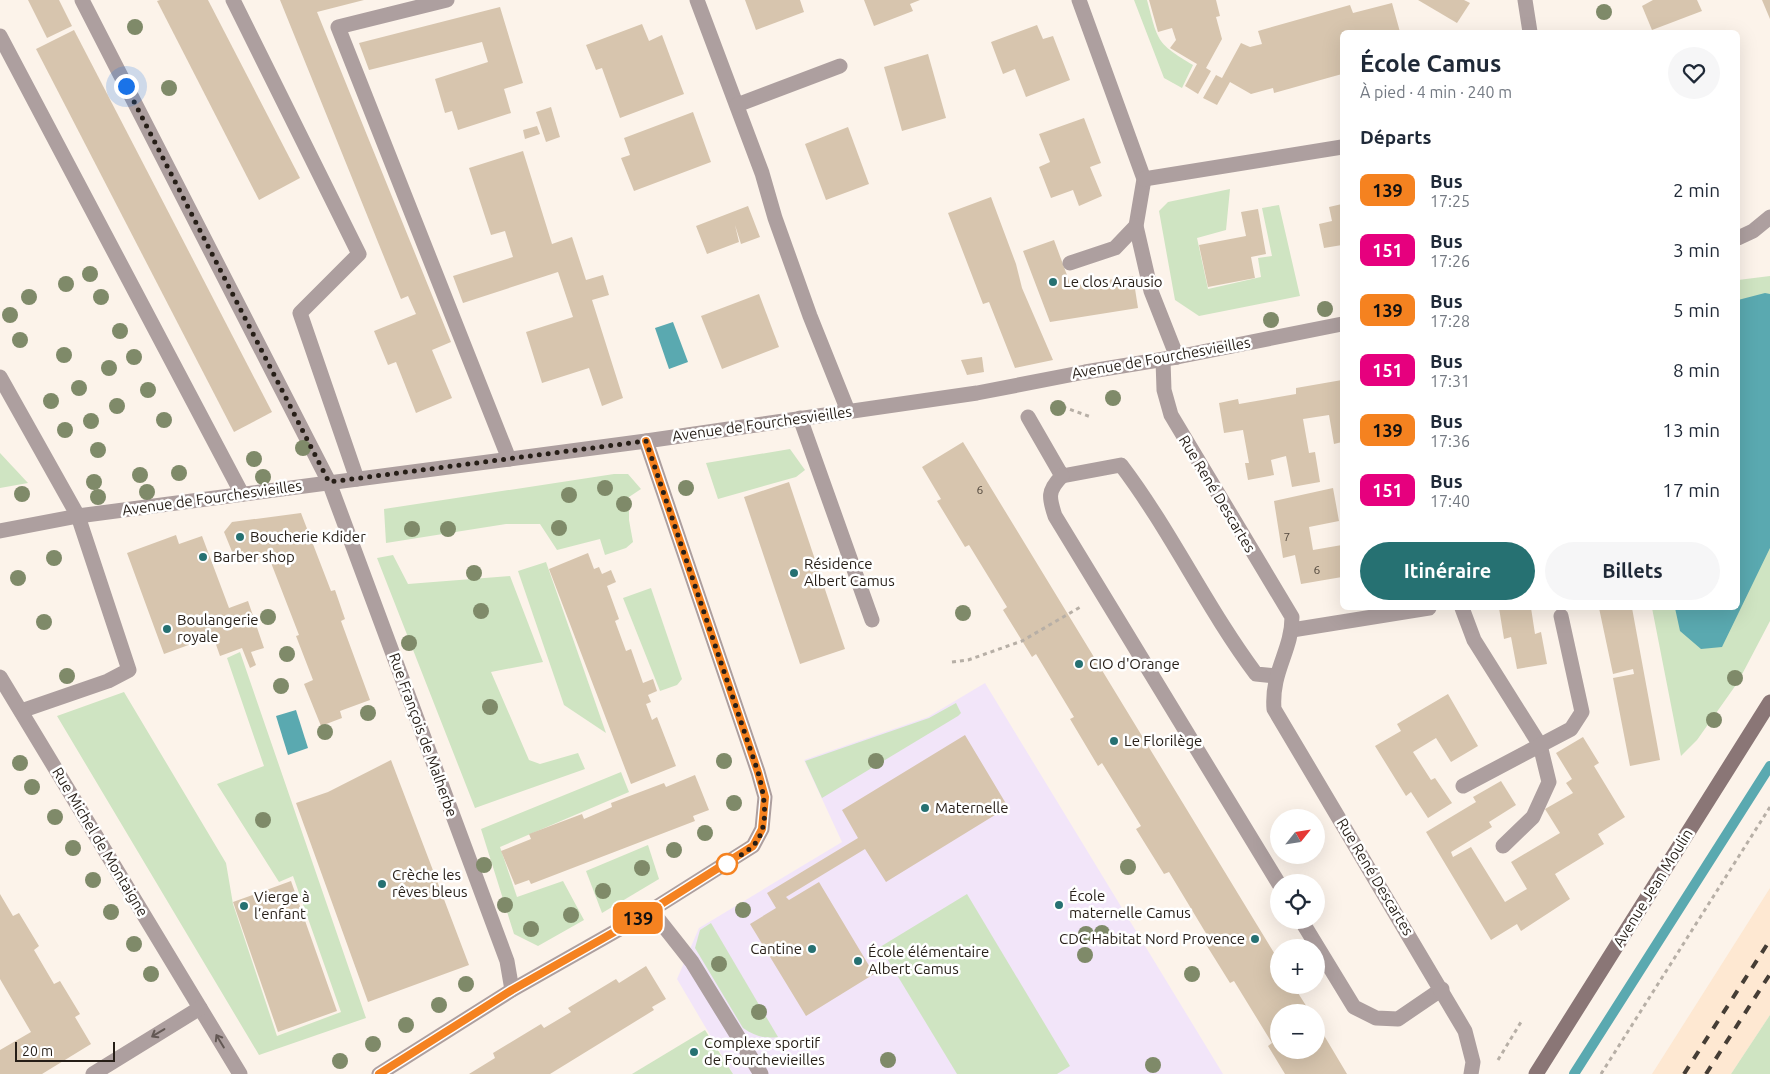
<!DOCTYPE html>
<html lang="fr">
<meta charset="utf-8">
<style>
:root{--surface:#fff;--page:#f6f6f7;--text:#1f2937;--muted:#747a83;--accent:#267172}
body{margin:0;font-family:Ubuntu,sans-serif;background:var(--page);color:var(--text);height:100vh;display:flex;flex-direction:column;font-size:19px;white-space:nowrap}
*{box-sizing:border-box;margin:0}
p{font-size:16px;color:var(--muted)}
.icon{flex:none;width:28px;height:28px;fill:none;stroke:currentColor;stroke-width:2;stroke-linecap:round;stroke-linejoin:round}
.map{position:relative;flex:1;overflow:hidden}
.drawer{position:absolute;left:1340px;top:30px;width:400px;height:580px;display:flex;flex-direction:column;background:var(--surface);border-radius:8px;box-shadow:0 5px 20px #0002}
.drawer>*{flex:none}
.badge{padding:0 10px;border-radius:8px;font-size:18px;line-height:32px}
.needle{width:32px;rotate:60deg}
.fabs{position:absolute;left:1270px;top:809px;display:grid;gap:10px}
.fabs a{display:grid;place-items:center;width:55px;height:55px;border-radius:50%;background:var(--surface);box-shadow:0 5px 20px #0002;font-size:25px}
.scale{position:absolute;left:15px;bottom:12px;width:100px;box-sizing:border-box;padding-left:5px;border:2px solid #261e17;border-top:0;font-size:14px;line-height:18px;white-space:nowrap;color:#261e17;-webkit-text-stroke:4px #fff;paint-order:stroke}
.you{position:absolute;width:25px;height:25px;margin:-12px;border:4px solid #fff;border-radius:50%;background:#1a73e8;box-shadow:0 0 0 8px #1a73e833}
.map>.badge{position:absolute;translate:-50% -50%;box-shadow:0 0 0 2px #fff}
h2{padding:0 20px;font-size:19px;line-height:45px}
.round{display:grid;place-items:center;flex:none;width:52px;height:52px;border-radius:26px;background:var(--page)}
.overview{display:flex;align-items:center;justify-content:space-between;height:85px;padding:0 20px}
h1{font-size:24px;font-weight:600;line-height:38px}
.button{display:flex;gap:10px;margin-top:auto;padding:10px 20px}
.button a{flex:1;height:58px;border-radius:30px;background:var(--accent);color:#fff;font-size:20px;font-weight:600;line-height:58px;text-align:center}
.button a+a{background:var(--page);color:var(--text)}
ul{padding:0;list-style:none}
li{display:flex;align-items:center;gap:15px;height:60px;padding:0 20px}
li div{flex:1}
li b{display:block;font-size:19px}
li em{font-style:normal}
li .badge{min-width:55px;font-weight:700;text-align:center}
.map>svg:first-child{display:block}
.built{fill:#fee8d2}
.education{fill:#f2e5f9}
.green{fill:#cfe4c2}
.water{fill:#5aa9b0}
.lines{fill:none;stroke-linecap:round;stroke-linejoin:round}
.stream{stroke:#5aa9b0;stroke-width:10}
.building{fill:#d7c5ae}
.path{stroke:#b7afa6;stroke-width:3;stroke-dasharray:4 4;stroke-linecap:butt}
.lane{stroke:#ad9f9f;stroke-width:15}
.street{stroke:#ad9f9f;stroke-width:15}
.secondary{stroke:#8a7676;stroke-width:15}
.rail{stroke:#453d35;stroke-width:4;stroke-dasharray:9 9;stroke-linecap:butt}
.tree{fill:#7f8a69}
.oneway{stroke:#635854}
.line-casing{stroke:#fff;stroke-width:11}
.line{stroke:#f58220;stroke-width:8}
.walk{stroke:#261e17;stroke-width:5;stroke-dasharray:0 9}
.poi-dot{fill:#267172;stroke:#fff;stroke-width:2}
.stop-dot{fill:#fff;stroke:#f58220;stroke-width:2.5}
.labels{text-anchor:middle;stroke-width:5;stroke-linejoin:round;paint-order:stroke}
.number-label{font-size:12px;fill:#52483d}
.poi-label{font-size:15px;fill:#261e17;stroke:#fff;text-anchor:start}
.street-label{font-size:15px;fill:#261e17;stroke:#fff}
</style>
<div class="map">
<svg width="1770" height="1074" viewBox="0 0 1770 1074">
<rect width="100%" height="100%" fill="#fcf3ea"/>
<polygon class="built" points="1770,888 1770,1015 1731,1074 1652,1074"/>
<polygon class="education" points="985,683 1223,1074 733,1074 677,979 699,928 842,842 804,760 928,717"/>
<g class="green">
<path d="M 1134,0 L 1147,0 C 1158,41 1156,43 1193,65 L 1182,88 L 1164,78 Z"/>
<polygon points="1230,189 1226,230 1197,238 1208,289 1261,277 1258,258 1272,256 1262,208 1279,205 1300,296 1199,316 1175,300 1159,211 1168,202"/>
<polygon points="1770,276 1770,621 1738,682 1697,740 1681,756 1652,608 1738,608 1738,280"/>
<polygon points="790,449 805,470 796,477 718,499 706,463"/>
<polygon points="0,453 28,483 0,488"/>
<polygon points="614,474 628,474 641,489 629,497 629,520 633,542 626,548 605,555 600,539 557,550 540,524 506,524 386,543 384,509"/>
<polygon points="393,555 408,584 510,576 543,662 491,672 529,760 540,764 578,753 585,769 475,808 377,558"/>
<polygon points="546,562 606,733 564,705 518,571"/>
<polygon points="651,588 682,679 677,685 660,691 623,598"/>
<polygon points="240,652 366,1018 259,1055 57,716 124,692 226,863 233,904 277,1036 341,1012 293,876 279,882 217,784 264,766 227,658"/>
<polygon points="956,703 961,713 958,716 822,798 805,761 929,718"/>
<polygon points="621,772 629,792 500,847 517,897 563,881 584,920 538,946 514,934 481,829"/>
<polygon points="648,845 659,879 602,913 586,871"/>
<polygon points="967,894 1070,1066 1057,1074 957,1074 880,947"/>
<path d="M 711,923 L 778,1037 C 764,1039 755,1036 743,1028 L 695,948 L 700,930 Z"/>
<polygon points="1770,1015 1770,1074 1731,1074"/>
<polygon points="705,1030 733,1074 632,1074"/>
</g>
<g class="water">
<polygon points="1765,293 1770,294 1770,548 1722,647 1701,649 1680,631 1675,608 1738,608 1738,300"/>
<polygon points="673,322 688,362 669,369 655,328"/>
<polygon points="296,710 308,748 288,755 276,716"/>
</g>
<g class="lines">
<polyline class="stream" points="1574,1074 1770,766"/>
</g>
<g class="building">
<polygon points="28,0 59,0 72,26 47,38"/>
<polygon points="160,0 208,0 300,178 259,200 157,1"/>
<polygon points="280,0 364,0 317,12 451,342 432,350 452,398 416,413 396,362 388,365 374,331 416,314 408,296 401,299"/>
<polygon points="745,0 800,0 804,12 756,30"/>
<polygon points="864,0 920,0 910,4 913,11 874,26"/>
<polygon points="1149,0 1216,0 1220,16 1216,17 1222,39 1206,68 1211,71 1198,94 1185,86 1197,64 1170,48 1176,40 1172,28 1158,32"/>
<polygon points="1418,0 1464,0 1470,3 1457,23"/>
<polygon points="1653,0 1697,0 1702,11 1652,30 1642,6"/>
<polygon points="1762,0 1770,0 1770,19"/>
<polygon points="1392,3 1400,32 1342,32 1342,74 1274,93 1273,88 1251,94 1230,82 1217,105 1203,98 1216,75 1222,78 1241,43 1250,47 1262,44 1258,31 1350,5 1353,13"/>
<polygon points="500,7 523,83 504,89 511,113 458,130 452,111 445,113 435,79 488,62 482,42 369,70 359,43"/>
<polygon points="642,24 649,41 662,35 684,94 620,118 602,68 596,70 586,45"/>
<polygon points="1037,25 1043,39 1053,36 1070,80 1026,97 1015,69 1003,74 991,42"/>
<polygon points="74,30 272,412 234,432 36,49"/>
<polygon points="928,54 946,118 902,131 884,67"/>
<polygon points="551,107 560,137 546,142 536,112"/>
<polygon points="693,112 711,162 634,191 621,158 630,155 624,138"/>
<polygon points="1084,118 1101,163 1090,167 1102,196 1079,206 1073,190 1051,198 1039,167 1050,162 1039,134"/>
<polygon points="537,126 540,134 525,139 523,130"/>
<polygon points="848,127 869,184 826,200 805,144"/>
<polygon points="523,151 552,244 572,237 586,280 603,275 609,295 592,300 623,398 602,406 589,368 542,383 526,332 573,317 558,272 463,303 453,276 513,257 505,231 491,235 469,168"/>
<polygon points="991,197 1016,264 1022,288 1053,360 1015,368 989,302 983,304 948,213"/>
<polygon points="1342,204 1342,245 1324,248 1319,224 1332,221 1329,207"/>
<polygon points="748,206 760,237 741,244 735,225 739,242 707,254 696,226"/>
<polygon points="1258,209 1266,254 1251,257 1255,278 1208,287 1199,245 1246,236 1241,212"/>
<polygon points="1054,240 1071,286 1133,276 1138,308 1050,322 1023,251"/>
<polygon points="759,294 779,347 722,369 701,316"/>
<polygon points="982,357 984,372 967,375 961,360"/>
<polygon points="1342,380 1342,442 1334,444 1329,415 1303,419 1309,453 1315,452 1320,482 1292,487 1286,456 1271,460 1274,475 1248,480 1245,463 1249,463 1243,430 1224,433 1219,403 1238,399 1239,404 1296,394 1296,388"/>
<polygon points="963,442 1279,961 1279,985 1293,985 1310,1012 1279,1012 1279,1050 1316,1050 1316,1022 1347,1074 1285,1074 1268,1046 1272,1043 1234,981 1230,983 1202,938 1207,935 1169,872 1164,874 1136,829 1141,826 1102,763 1098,766 1070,719 1074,717 1036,654 1032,657 1003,610 1007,607 969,545 965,547 937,501 941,499 922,467"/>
<polygon points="789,482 845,649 800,664 744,497"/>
<polygon points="1333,488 1339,521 1309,527 1313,550 1342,545 1342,577 1301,584 1295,555 1283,558 1274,501"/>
<polygon points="301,513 331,591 335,590 345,619 341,621 370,700 340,711 342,718 321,726 304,684 313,680 296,636 299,635 268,555 248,563 243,551 233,554 224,532 232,522"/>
<polygon points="176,535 179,544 202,536 229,608 248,601 264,648 251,652 256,665 250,668 242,648 220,656 213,636 164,654 127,553"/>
<polygon points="588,553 594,569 599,567 602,574 611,570 616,582 607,586 619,619 615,621 626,651 631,649 643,683 653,679 657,691 648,695 651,702 646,704 652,720 657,717 676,766 631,784 549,569"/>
<polygon points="1499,608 1531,608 1535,634 1541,632 1547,664 1517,669 1511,637 1504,639"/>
<polygon points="1599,608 1632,608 1660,760 1630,766 1613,678 1634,674 1633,669 1613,674"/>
<polygon points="1448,694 1478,746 1451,762 1436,738 1413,752 1431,780 1435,778 1452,803 1428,818 1411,792 1406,796 1375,746 1401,731 1397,724"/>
<polygon points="965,735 1008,807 886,882 865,849 786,897 789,900 819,882 874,974 806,1016 750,924 776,908 767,893 858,838 842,810"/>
<polygon points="1583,737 1599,763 1594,766 1625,817 1598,834 1604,844 1555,874 1570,899 1521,931 1517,924 1491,940 1426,832 1476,802 1473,797 1501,781 1516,805 1489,822 1492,827 1451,852 1453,857 1471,847 1505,902 1527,889 1511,862 1560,833 1545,809 1573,793 1566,783 1572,779 1556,753"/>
<polygon points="391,760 469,965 368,1002 296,803 328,792"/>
<polygon points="695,775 709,810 693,816 695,821 531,884 529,880 515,885 501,851 531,839 529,834 582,814 584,819 612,807 611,803 664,783 666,787"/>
<polygon points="291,881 337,1011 278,1032 233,902"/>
<polygon points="0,894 13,916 19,913 39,946 34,950 54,984 60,981 80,1014 75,1017 91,1044 42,1074 0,1074 0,1050 31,1032 0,979"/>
<polygon points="646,966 666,999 652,1007 654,1010 550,1074 469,1074 495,1058 493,1053 541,1024 544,1028 571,1012 568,1008 616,979 619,983"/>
</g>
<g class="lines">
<g class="path">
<polyline points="1055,404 1091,417"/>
<polyline points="952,662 968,660 1022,641 1082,606"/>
<polyline points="1498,1060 1521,1022"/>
<polyline points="1601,1074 1770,807"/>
</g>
<g class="lane">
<polyline points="82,0 329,482"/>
<polyline points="233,0 359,254 300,313 357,479"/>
<polyline points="447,0 338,27 509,459"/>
<polyline points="1079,0 1144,179 1136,226 1151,291 1177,357"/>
<polyline points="1525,0 1530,32"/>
<polyline points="0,36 242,494"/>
<polyline points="1144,179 1342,147"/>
<polyline points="1070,263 1115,248 1136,226"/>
<path d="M 1028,417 L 1062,476 L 1121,465 C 1171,531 1206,607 1256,674 L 1276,676"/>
<polyline points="800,418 872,620"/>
<path d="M 1062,476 C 1047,491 1049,498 1055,516 L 1279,884"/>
<polyline points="1462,608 1474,640 1540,745 1549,782 1533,817 1503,846"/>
<polyline points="1292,630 1429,608"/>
<polyline points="21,711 108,681 129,670 78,516"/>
<polyline points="1463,786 1571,729 1582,712 1561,616"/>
<polyline points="651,910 692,962 761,1074"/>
<polyline points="1301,920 1354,1007 1376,1018 1398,1019 1442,989"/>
</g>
<g class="street">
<polyline points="697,0 762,173 775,218 810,316 848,411"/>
<polyline points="737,105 840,66"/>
<polyline points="1738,238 1753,231 1770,217"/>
<path d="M 1163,360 L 1164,390 L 1171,415 L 1292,617 C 1292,651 1271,671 1274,709 L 1465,1031 L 1473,1062 L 1471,1074"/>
<polyline points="0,377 78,516"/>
<polyline points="329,482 507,961 512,990"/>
<polyline points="0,531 78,516 646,441 977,393 1085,372 1177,357 1342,324"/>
<polyline points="0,677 240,1074"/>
<polyline points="93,1074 200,1008"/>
<polyline points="379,1074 512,990 639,918 753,846 762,829 765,797 758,772 646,441"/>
</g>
<polyline class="secondary" points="1536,1074 1770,702"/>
<g class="rail">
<polyline points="1684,1074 1770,940"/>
<polyline points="1706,1074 1770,974"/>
</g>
</g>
<g class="tree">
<circle cx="1604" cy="12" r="8"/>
<circle cx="135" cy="27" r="8"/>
<circle cx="169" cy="88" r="8"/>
<circle cx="90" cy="274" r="8"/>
<circle cx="66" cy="284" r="8"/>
<circle cx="29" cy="297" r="8"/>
<circle cx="101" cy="297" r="8"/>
<circle cx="1325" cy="309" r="8"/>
<circle cx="10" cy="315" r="8"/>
<circle cx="1271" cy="320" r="8"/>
<circle cx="120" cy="331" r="8"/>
<circle cx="20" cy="340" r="8"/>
<circle cx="64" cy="355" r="8"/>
<circle cx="134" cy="357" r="8"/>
<circle cx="109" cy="368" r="8"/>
<circle cx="79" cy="388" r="8"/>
<circle cx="148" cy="390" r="8"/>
<circle cx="1113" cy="398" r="8"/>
<circle cx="51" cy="401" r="8"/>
<circle cx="117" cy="406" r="8"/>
<circle cx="1058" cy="408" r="8"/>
<circle cx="164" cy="420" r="8"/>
<circle cx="91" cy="421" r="8"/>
<circle cx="65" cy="430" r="8"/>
<circle cx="303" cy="448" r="8"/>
<circle cx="98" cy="450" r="8"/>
<circle cx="254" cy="459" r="8"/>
<circle cx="179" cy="473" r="8"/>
<circle cx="140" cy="475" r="8"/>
<circle cx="263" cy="477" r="8"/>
<circle cx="94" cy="482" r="8"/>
<circle cx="605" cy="488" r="8"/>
<circle cx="686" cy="488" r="8"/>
<circle cx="147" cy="492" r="8"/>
<circle cx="22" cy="494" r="8"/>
<circle cx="569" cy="495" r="8"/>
<circle cx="98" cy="497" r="8"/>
<circle cx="624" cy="504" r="8"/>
<circle cx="559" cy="528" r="8"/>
<circle cx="412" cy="529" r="8"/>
<circle cx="448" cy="529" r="8"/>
<circle cx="54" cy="558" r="8"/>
<circle cx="474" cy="573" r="8"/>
<circle cx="18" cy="578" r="8"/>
<circle cx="481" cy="611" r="8"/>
<circle cx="963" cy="613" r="8"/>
<circle cx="268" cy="617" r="8"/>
<circle cx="44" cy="622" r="8"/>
<circle cx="409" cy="643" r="8"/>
<circle cx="287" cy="654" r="8"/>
<circle cx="67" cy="676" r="8"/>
<circle cx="1735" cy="678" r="8"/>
<circle cx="281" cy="686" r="8"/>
<circle cx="490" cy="707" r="8"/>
<circle cx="368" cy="713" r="8"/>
<circle cx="1714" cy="720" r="8"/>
<circle cx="325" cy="732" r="8"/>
<circle cx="724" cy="761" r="8"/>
<circle cx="876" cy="761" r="8"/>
<circle cx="20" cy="763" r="8"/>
<circle cx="32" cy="787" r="8"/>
<circle cx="734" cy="803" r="8"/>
<circle cx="55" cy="817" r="8"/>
<circle cx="263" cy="820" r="8"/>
<circle cx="705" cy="833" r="8"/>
<circle cx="73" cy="848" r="8"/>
<circle cx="674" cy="850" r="8"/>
<circle cx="484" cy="865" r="8"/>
<circle cx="1128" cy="867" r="8"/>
<circle cx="642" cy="868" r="8"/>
<circle cx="93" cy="880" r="8"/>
<circle cx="603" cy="891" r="8"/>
<circle cx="505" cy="905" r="8"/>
<circle cx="743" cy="910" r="8"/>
<circle cx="111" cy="912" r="8"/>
<circle cx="571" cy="915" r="8"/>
<circle cx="531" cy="929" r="8"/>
<circle cx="1102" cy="933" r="8"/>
<circle cx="1086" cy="934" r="8"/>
<circle cx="134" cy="944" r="8"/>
<circle cx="1085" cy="955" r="8"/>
<circle cx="719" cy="964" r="8"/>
<circle cx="151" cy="974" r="8"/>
<circle cx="1192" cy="974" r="8"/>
<circle cx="466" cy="984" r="8"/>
<circle cx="439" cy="1005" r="8"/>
<circle cx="759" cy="1012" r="8"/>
<circle cx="406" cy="1025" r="8"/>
<circle cx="373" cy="1044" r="8"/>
<circle cx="888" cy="1060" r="8"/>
<circle cx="340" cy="1061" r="8"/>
<circle cx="1153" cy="1065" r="8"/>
</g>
<defs><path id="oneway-shaft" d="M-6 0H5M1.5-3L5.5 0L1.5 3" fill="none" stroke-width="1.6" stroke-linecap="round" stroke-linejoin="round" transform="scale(1.25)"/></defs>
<g class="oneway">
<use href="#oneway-shaft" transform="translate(158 1033) rotate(149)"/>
<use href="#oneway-shaft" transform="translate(220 1041) rotate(-121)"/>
</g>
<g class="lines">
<g class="line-casing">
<polyline id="line" points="379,1074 512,990 639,918 753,846 762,829 765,797 758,772 646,441"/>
</g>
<use href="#line" class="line"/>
<path class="walk" d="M 126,86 L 329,482 L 646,441 L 758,772 C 764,794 771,827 753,846 C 746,853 735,858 727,864"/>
</g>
<g class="poi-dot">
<circle cx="1053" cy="282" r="5"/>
<circle cx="240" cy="537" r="5"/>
<circle cx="203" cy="557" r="5"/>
<circle cx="794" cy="573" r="5"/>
<circle cx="167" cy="629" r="5"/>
<circle cx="1079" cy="664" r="5"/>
<circle cx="1114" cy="741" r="5"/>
<circle cx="925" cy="808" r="5"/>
<circle cx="382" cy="884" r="5"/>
<circle cx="1059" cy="905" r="5"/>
<circle cx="244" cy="906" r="5"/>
<circle cx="1255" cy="939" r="5"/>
<circle cx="812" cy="949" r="5"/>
<circle cx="858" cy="961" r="5"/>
<circle cx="694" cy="1052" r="5"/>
</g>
<circle class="stop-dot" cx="727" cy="864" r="10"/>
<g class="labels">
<g class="number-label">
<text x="980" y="494">6</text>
<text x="1287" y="541">7</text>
<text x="1317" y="574">6</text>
</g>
<g class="poi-label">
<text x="1063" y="287">Le clos Arausio</text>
<text x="250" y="542">Boucherie Kdider</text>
<text x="213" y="562">Barber shop</text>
<text x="804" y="569">Résidence<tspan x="804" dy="17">Albert Camus</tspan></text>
<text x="177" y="625">Boulangerie<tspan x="177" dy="17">royale</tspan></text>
<text x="1089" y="669">CIO d'Orange</text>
<text x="1124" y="746">Le Florilège</text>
<text x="935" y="813">Maternelle</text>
<text x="392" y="880">Crèche les<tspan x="392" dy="17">rêves bleus</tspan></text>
<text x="1069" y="901">École<tspan x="1069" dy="17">maternelle Camus</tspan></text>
<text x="254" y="902">Vierge à<tspan x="254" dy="17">l’enfant</tspan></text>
<text x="1245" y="944" text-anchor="end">CDC Habitat Nord Provence</text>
<text x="802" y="954" text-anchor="end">Cantine</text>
<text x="868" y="957">École élémentaire<tspan x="868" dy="17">Albert Camus</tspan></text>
<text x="704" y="1048">Complexe sportif<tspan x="704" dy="17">de Fourchevieilles</tspan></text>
</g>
<g class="street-label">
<text transform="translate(1161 358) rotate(-10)" y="5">Avenue de Fourchesvieilles</text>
<text transform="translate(762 424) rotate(-8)" y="5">Avenue de Fourchesvieilles</text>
<text transform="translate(1217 494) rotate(59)" y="5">Rue René Descartes</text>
<text transform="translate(212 498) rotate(-8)" y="5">Avenue de Fourchesvieilles</text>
<text transform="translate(423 735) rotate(70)" y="5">Rue François de Malherbe</text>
<text transform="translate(100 842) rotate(59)" y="5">Rue Michel de Montaigne</text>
<text transform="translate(1375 877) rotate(59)" y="5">Rue René Descartes</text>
<text transform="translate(1653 888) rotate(-58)" y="5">Avenue Jean Moulin</text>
</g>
</g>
</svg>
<div class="fabs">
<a><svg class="needle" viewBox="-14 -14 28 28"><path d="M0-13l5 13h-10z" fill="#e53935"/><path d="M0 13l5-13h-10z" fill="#747a83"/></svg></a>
<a><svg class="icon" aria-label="locate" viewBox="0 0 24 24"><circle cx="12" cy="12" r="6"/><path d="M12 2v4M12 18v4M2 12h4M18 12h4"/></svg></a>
<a>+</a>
<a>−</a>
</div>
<div class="scale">20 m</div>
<div class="you" style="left:126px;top:86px"></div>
<b class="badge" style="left:638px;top:918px;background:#f58220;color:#111">139</b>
<section class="drawer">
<div class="overview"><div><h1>École Camus</h1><p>À pied · 4 min · 240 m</p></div><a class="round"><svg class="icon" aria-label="heart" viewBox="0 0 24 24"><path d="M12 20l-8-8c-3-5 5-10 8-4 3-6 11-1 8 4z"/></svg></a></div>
<h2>Départs</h2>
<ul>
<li><span class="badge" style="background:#f58220;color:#111">139</span><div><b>Bus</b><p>17:25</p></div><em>2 min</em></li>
<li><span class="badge" style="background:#e6007e;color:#fff">151</span><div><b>Bus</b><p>17:26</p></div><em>3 min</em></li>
<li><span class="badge" style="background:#f58220;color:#111">139</span><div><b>Bus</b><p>17:28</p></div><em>5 min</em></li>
<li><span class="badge" style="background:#e6007e;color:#fff">151</span><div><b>Bus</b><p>17:31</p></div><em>8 min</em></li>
<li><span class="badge" style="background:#f58220;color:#111">139</span><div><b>Bus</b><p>17:36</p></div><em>13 min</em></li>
<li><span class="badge" style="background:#e6007e;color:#fff">151</span><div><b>Bus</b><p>17:40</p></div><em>17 min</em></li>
</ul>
<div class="button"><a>Itinéraire</a><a>Billets</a></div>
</section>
</div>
